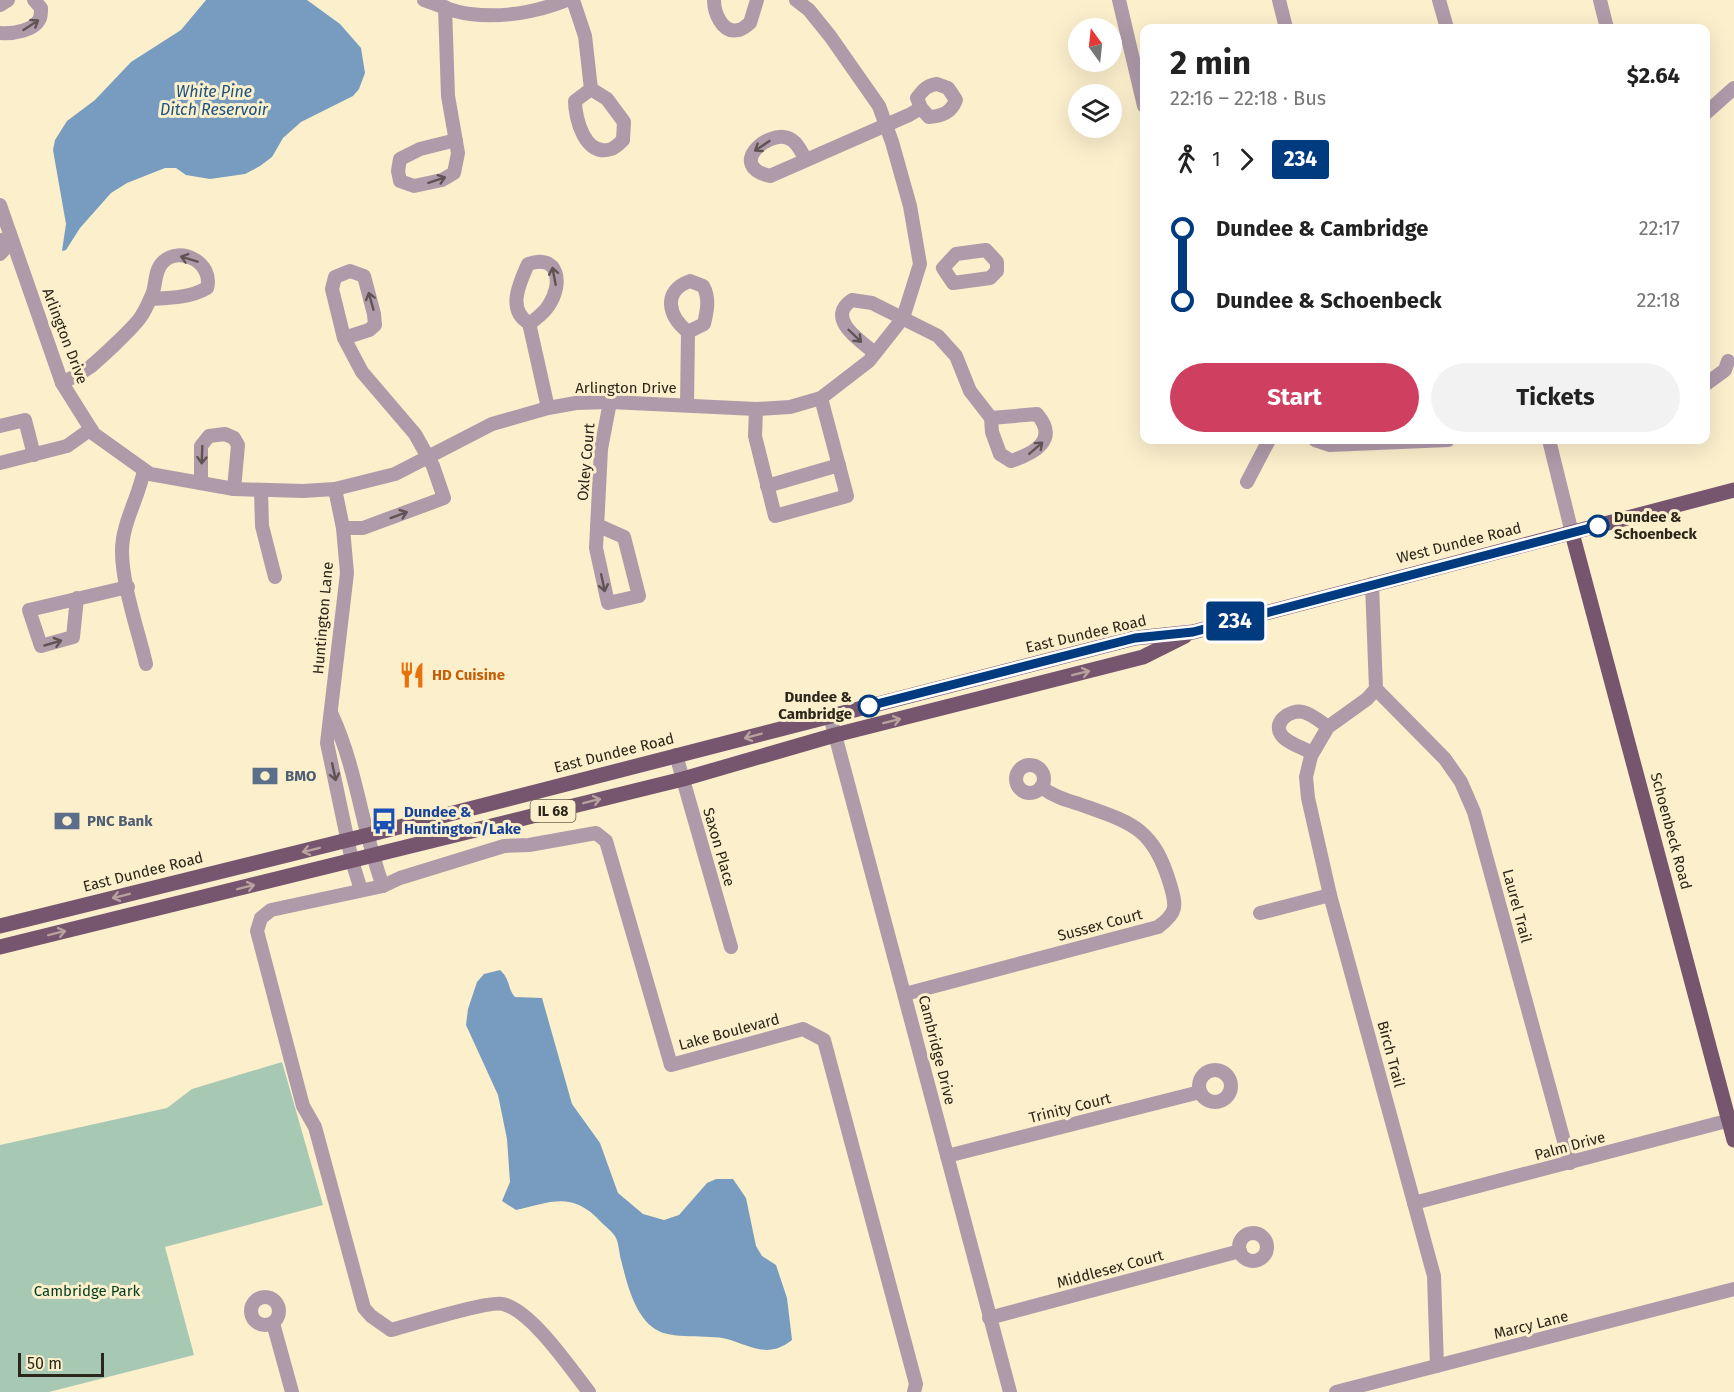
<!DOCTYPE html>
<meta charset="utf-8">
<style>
:root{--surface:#fff;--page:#f2f2f2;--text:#222;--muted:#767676;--accent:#cf3f5f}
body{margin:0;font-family:"Fira Sans",sans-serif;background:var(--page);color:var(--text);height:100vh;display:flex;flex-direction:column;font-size:22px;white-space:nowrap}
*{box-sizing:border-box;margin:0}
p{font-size:20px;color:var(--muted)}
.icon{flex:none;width:33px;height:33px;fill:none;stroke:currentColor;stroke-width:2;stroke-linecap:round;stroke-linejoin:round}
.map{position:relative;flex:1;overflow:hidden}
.panel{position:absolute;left:1140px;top:24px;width:570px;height:420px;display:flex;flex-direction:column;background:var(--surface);border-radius:12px;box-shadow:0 6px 24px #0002}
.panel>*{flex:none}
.badge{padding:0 12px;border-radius:4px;font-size:21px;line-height:39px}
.needle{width:39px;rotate:345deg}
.tools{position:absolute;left:1068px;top:18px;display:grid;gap:12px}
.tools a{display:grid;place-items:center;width:54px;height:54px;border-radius:50%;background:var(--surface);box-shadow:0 6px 24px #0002;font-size:30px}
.scale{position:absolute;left:18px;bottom:15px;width:86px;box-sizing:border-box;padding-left:6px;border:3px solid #2b2619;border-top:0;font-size:16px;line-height:21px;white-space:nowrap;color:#2b2619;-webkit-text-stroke:4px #fbefcc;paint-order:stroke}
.map>.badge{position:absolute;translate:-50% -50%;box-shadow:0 0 0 3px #fff}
.legs{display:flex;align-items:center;gap:9px;height:66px;padding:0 30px;font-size:20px}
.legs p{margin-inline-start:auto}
.overview{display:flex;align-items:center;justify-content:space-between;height:102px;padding:0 30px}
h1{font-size:33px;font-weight:700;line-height:45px}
.cta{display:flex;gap:12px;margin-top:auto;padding:12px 30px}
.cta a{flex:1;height:69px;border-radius:36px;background:var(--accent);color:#fff;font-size:24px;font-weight:700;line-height:69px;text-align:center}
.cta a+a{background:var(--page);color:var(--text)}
ul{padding:0 30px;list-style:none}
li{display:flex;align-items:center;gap:21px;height:72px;font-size:22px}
li i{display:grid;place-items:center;width:9px;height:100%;margin:0 8px;background:currentColor}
li i::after{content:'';width:15px;height:15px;margin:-8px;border:4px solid;border-radius:50%;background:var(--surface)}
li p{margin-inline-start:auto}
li:first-child i{background:linear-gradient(#0000 50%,currentColor 0)}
li:last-child i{background:linear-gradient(currentColor 50%,#0000 0)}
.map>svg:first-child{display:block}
.green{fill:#a7c8b2}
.water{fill:#779cc0}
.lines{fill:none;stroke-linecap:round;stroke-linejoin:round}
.minor{stroke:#ae9aa9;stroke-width:14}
.major{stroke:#76556e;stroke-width:15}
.oneway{stroke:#5f5453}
.oneway2{stroke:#b8a29d}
.line-1-casing{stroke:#fff;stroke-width:14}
.line-1{stroke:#003b80;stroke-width:9}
.stop-1-dot{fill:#fff;stroke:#003b80;stroke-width:3}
.labels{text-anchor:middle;stroke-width:6;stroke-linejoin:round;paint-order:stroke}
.shield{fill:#fbefcc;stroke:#69624f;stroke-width:1.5}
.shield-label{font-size:14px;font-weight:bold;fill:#2b2619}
.street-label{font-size:15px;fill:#2b2619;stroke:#fbefcc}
.stop-label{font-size:15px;font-weight:bold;fill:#2b2619;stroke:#fbefcc;text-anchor:start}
.food-label{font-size:15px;font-weight:bold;fill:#c56008;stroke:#fbefcc;text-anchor:start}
.service-label{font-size:15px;font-weight:bold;fill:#4e5e75;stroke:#fbefcc;text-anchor:start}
.transit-label{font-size:15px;font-weight:bold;fill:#164399;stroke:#fbefcc;text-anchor:start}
.park-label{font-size:15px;fill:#003d20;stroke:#fbefcc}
.water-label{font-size:16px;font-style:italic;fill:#1a5281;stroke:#fbefcc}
</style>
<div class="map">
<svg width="1734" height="1392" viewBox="0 0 1734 1392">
<rect width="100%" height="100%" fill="#fbefcc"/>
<polygon class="green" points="282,1062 323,1205 165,1247 194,1355 49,1392 0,1392 0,1145 167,1108 192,1089"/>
<g class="water">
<polygon points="206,0 307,0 340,24 361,48 365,73 359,89 353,96 301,122 283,138 272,157 260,166 245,174 210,179 186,175 176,168 165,168 127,183 111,193 80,228 66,250 62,251 66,224 53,150 55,140 67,121 95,100 131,62 181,30"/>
<path d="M 500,970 C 511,980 507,988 515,997 L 542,998 L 572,1104 L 600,1143 L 618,1193 L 643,1214 L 664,1220 L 679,1215 L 707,1183 L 716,1179 L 733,1179 L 746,1198 L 756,1246 L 762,1256 L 776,1265 L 787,1298 L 792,1340 C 768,1359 751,1346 727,1339 C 709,1334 670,1340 655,1329 C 634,1315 627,1283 621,1260 C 619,1253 619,1244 616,1238 C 613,1232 605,1226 600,1221 C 572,1191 551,1202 516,1210 L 502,1201 L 510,1182 L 507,1139 L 498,1095 L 466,1025 L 468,1009 L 477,982 L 484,974 Z"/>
</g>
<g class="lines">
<g class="minor">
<path d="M 424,0 C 439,5 455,13 470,14 C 502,18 537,12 567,0"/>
<polyline points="573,0 585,36 591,89"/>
<path d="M 714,0 C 714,12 722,34 738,30 C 742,30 747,25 750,23 L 757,0"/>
<polyline points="1119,0 1144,106"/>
<polyline points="1279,0 1286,28"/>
<polyline points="1439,0 1447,28"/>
<polyline points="1600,0 1607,28"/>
<polyline points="0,5 8,0"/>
<polyline points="445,7 448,96 458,153 454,173 442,180 414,186 400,181 398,171 400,159 420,149 456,140"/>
<path d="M 0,33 C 12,34 35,31 40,18 C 41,15 41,11 41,8 L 34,0"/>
<path d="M 937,84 L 948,88 L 956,100 C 951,113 942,116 929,117 L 921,108 L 917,98 C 923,90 927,85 937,84 Z"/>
<path d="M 591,89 L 607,99 L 624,122 L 623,140 C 620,143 615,148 611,149 C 585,158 575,118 575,101 Z"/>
<polyline points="1706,113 1734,88"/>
<path d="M 806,160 C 801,152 798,142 788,138 C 767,130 727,166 770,176 L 909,115 L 921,108"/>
<polyline points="0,205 62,383 94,434 150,474 234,489 303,491 335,489 395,474 492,424 548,408 576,403 610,402 756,409 790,407 821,398 869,361 903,318 920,264 910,206 892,142 879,106 830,36 809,10 796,0"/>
<polyline points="0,240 12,241 0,254"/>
<polygon points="986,250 997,262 997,271 990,278 953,283 943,268 956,254"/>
<path d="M 690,281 L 703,286 C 710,298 707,311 704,324 L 688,332 C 668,316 662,291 690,281 Z"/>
<path d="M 529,323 L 532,322 C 538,317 545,312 549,305 C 563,284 559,253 528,264 C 520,282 506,310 529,323 L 548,408"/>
<path d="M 875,353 C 860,341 825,318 852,300 L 872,303 L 938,336 L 956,356 L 970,391 L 991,418 L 992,432 L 1000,454 L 1011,461 C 1035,453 1059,440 1037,414 L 991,418"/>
<path d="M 62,383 C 71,378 82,373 90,367 C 102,357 132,329 140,318 C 145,311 148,304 151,297 C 157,286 153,272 163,262 C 180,245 214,263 207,288 C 190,298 169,298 150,299"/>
<polyline points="1706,384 1725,370 1728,361"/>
<polyline points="687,405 688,332"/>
<polyline points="756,409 755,436 775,516 847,496 821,398"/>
<polyline points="0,426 25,420 34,455"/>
<polyline points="1315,440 1330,445 1448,440"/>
<polyline points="1549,440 1572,533"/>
<polyline points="0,463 67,446 91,429"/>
<path d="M 144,470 C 139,497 122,523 122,551 C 122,585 138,630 146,664"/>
<polyline points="1247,482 1269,440"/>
<polyline points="201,483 201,446 209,436 225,434 234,438 238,445 234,489"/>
<polyline points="767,486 839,465"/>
<polyline points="335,489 343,528 347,573 327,743 352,861 361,890"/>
<polyline points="261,491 262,526 275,577"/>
<polyline points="597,525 624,537 639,596 608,603 596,548 601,449 610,402"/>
<polyline points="343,528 363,528 444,498 433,466 415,434 362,372 344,338 332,289 335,277 350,271 364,276 374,314 375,325 369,330 344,338"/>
<polyline points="1372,584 1376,689 1367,699 1328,727 1311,756 1306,777 1308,798 1330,895 1434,1276 1437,1366"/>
<polyline points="77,598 73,637 41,646 29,610 128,587"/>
<polyline points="1376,689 1445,759 1461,782 1474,812 1570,1163"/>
<path d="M 332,715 C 357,769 362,830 383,886"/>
<polyline points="830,716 1010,1392"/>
<path d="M 1312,753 C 1303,748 1290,744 1283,737 C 1270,723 1290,709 1303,712 C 1312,714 1321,722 1328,727"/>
<polyline points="676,755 731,947"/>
<circle cx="1030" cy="779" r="14"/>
<polyline points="1260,913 1330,895"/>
<path d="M 905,994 L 1158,927 C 1177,913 1177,907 1170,884 C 1153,827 1132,823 1079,804 C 1065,800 1053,796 1041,787"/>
<circle cx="1215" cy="1086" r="16"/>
<polyline points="947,1156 1200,1092"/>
<polyline points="1414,1203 1734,1119"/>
<circle cx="1253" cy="1247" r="14"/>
<circle cx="265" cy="1311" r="14"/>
<polyline points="989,1318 1240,1251"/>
<polyline points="273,1323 292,1392"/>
<path d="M 589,1392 C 570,1368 532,1311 503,1304 C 489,1300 410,1325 391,1330 L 371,1316 L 364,1308 L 315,1127 L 303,1106 L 257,931 L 261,918 L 271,910 L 383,886 L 400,878 L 504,846 L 529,845 L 596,833 L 606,841 L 671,1065 L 803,1029 L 824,1040 L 916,1384 L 914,1392"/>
<polyline points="1336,1392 1734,1289"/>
</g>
<g class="major">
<polyline points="1572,533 1734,1140"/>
<polyline points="0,926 368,835 1135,638 1193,632 1734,490"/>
<polyline points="0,947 683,779 835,735 1143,657 1185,636"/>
</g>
</g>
<defs><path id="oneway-shaft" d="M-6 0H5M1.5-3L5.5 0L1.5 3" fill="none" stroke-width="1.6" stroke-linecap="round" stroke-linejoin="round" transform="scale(1.5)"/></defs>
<g class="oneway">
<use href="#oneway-shaft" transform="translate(31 25) rotate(-33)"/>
<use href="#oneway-shaft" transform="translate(762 146) rotate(146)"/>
<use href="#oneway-shaft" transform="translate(437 180) rotate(-18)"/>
<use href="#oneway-shaft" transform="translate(189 259) rotate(-163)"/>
<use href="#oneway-shaft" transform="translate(554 276) rotate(-101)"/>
<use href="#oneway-shaft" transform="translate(371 301) rotate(-106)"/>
<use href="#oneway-shaft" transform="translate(855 336) rotate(44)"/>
<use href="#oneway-shaft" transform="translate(1036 448) rotate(-41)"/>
<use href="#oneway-shaft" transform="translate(202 455) rotate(92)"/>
<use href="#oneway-shaft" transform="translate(399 515) rotate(-20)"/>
<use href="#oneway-shaft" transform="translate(603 583) rotate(78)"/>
<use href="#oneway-shaft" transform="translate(53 643) rotate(-16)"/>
<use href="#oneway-shaft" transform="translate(334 772) rotate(78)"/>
</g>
<g class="oneway2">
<use href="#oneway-shaft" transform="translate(1081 673) rotate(-14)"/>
<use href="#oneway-shaft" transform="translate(892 721) rotate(-14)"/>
<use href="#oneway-shaft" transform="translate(753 736) rotate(165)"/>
<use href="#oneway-shaft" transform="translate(592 801) rotate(-14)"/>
<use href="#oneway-shaft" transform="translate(311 850) rotate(166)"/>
<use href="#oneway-shaft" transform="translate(246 887) rotate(-14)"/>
<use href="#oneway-shaft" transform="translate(121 896) rotate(166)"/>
<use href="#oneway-shaft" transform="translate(57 933) rotate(-14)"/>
</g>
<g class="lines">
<g class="line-1-casing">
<polyline id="line-1" points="869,706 1135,638 1193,632 1598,526"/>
</g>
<use href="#line-1" class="line-1"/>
</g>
<defs>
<g id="restaurant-bare" transform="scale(2.07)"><path d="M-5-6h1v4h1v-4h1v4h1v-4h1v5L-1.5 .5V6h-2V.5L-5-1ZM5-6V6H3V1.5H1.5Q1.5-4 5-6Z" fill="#e8710a" stroke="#fbefcc" stroke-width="2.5" paint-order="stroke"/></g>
<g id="bank-bare" transform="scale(2.07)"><path d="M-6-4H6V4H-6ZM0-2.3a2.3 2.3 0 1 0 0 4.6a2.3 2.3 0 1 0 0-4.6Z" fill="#5c6f8a" stroke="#fbefcc" stroke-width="2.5" paint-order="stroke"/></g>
<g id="bus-bare" transform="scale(2.07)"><path d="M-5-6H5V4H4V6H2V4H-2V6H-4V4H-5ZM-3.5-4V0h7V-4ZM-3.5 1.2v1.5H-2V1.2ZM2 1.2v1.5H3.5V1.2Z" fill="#1a4fb4" stroke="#fbefcc" stroke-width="2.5" paint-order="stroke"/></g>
</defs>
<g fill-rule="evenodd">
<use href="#restaurant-bare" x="412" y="675"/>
<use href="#bank-bare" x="265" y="776"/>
<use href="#bank-bare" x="67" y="821"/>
<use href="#bus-bare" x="384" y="821"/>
</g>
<g class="stop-1-dot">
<circle cx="1598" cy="526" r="10"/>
<circle cx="869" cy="706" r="10"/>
</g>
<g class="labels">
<rect class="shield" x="530.5" y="800" width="45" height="22" rx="4.5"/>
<g class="shield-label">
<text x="553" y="816">IL 68</text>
</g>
<g class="street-label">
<text transform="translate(65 336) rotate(69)" y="5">Arlington Drive</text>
<text x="626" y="393">Arlington Drive</text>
<text transform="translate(586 462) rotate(-85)" y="5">Oxley Court</text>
<text transform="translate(1459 543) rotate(-14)" y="5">West Dundee Road</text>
<text transform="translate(323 618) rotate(-85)" y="5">Huntington Lane</text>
<text transform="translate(1086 634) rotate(-13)" y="5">East Dundee Road</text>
<text transform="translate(614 753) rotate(-14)" y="5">East Dundee Road</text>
<text transform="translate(1671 831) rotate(75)" y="5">Schoenbeck Road</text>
<text transform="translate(719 847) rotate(74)" y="5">Saxon Place</text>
<text transform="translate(143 872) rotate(-14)" y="5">East Dundee Road</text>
<text transform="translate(1517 906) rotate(75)" y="5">Laurel Trail</text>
<text transform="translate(1100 925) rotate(-15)" y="5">Sussex Court</text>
<text transform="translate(729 1032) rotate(-15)" y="5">Lake Boulevard</text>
<text transform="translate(937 1050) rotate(76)" y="5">Cambridge Drive</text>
<text transform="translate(1391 1054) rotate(75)" y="5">Birch Trail</text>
<text transform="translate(1070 1108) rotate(-14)" y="5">Trinity Court</text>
<text transform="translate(1570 1146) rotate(-15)" y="5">Palm Drive</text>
<text transform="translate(1110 1269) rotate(-15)" y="5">Middlesex Court</text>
<text transform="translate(1531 1325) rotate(-14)" y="5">Marcy Lane</text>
</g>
<g class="stop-label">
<text x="1614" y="522">Dundee &amp;<tspan x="1614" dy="17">Schoenbeck</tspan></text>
<text x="852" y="702" text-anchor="end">Dundee &amp;<tspan x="852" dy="17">Cambridge</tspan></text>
</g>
<g class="food-label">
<text x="432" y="680">HD Cuisine</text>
</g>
<g class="service-label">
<text x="285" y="781">BMO</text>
<text x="87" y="826">PNC Bank</text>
</g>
<g class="transit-label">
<text x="404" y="817">Dundee &amp;<tspan x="404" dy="17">Huntington/Lake</tspan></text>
</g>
<g class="park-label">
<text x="87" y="1296">Cambridge Park</text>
</g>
<g class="water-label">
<text x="214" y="97">White Pine<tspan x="214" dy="18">Ditch Reservoir</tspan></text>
</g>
</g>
</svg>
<div class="tools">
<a><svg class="needle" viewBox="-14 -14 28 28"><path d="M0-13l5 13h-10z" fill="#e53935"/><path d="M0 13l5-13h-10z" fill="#767676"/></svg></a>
<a><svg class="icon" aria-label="layers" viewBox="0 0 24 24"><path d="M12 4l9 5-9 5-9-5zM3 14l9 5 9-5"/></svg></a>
</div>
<div class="scale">50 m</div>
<b class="badge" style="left:1235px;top:621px;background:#003b80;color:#fff">234</b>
<section class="panel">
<div class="overview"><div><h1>2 min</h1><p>22:16 – 22:18 · Bus</p></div><b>$2.64</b></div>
<div class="legs"><svg class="icon" aria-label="walk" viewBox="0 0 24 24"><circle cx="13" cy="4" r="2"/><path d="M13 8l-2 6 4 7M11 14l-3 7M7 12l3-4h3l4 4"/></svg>1<svg class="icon" aria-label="forward" viewBox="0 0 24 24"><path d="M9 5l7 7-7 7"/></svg><b class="badge" style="background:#003b80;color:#fff">234</b></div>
<ul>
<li><i style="color:#003b80"></i><b>Dundee &amp; Cambridge</b><p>22:17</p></li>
<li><i style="color:#003b80"></i><b>Dundee &amp; Schoenbeck</b><p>22:18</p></li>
</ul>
<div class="cta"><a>Start</a><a>Tickets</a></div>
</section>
</div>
